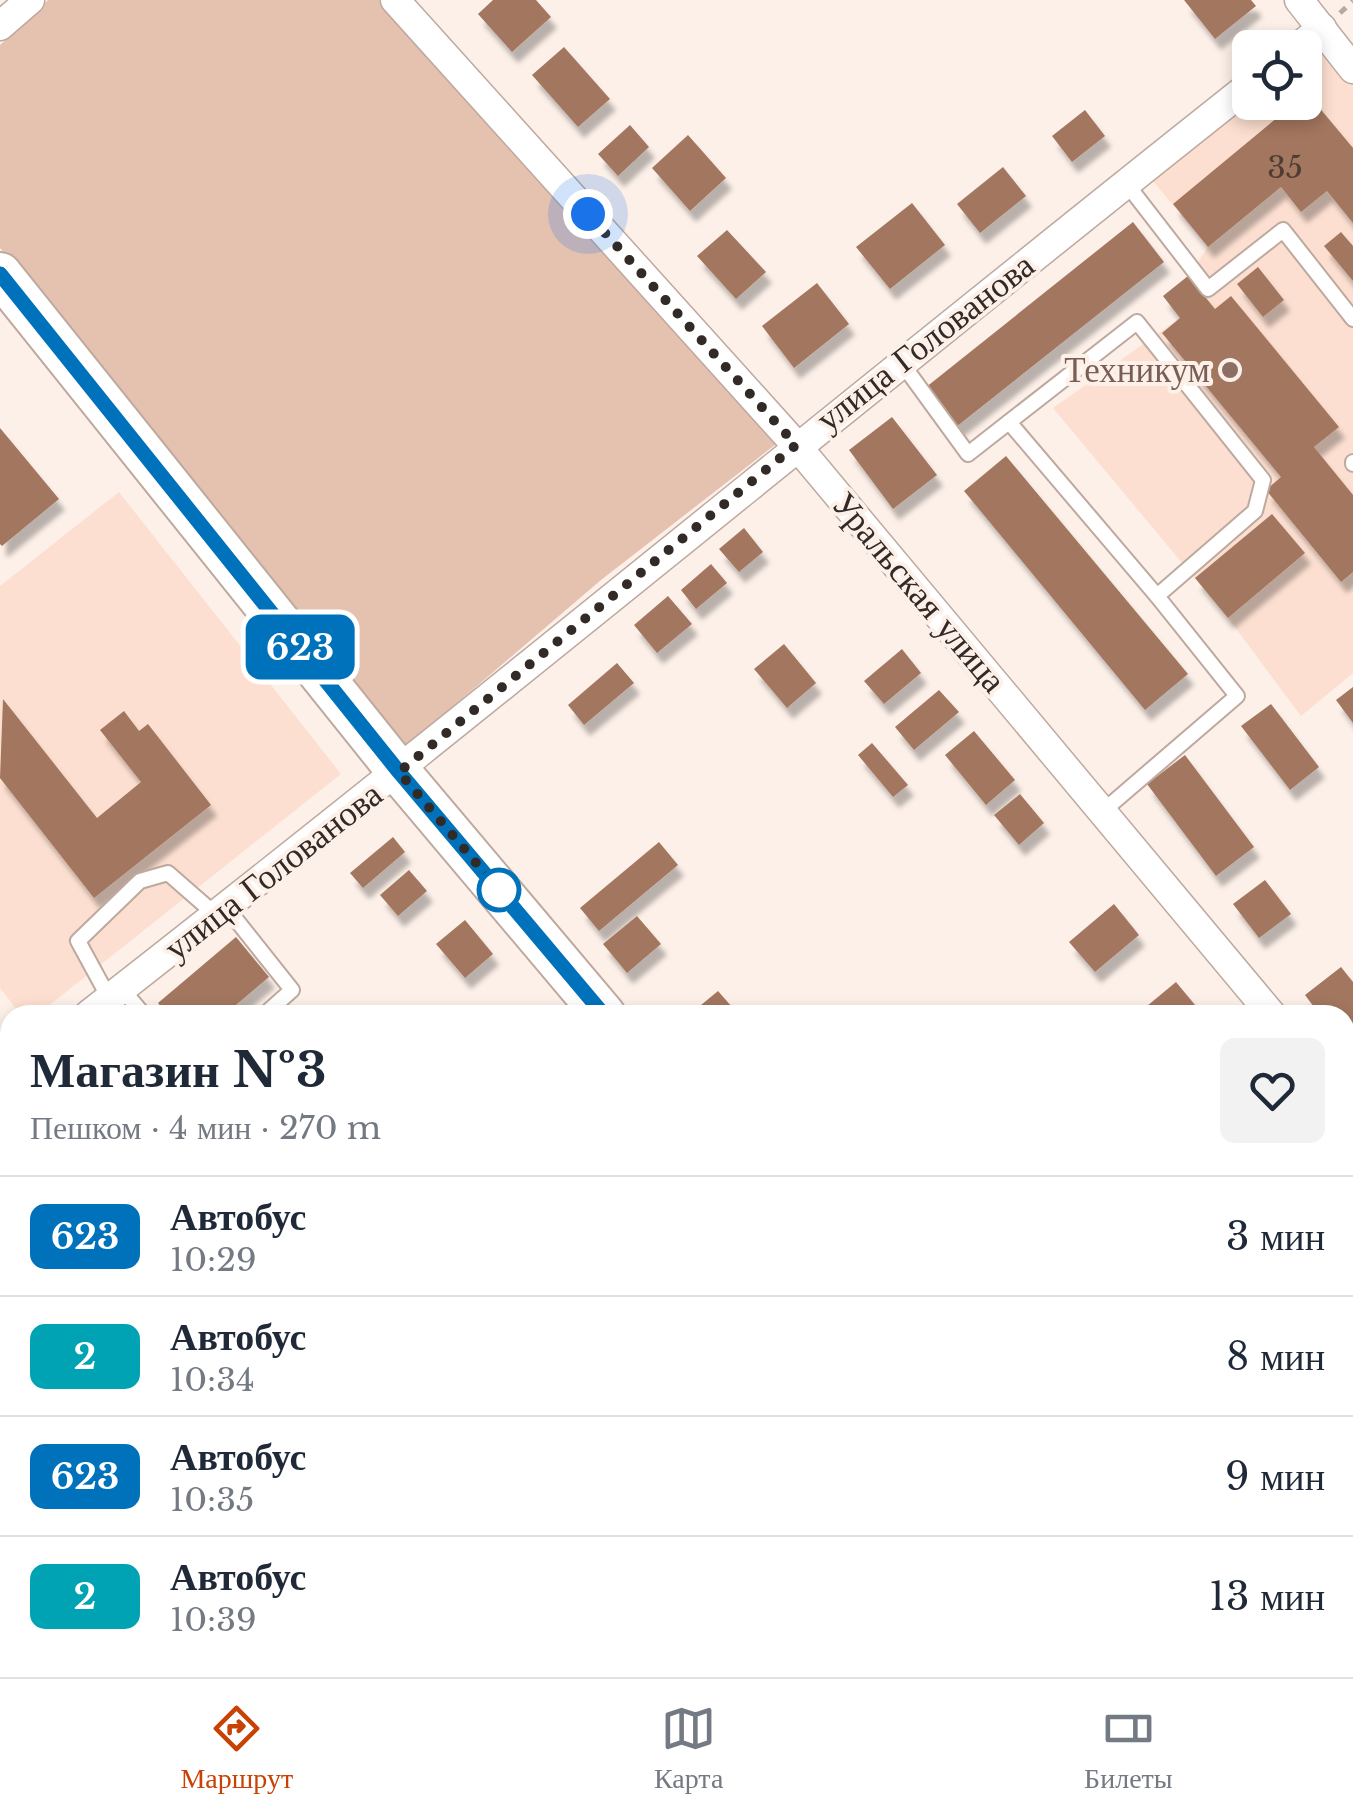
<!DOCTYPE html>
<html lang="ru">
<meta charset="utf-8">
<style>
:root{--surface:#fff;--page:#f2f2f3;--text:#1f2937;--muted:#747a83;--line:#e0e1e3;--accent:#c84205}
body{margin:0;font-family:"Libre Baskerville",serif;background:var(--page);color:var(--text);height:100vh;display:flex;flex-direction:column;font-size:38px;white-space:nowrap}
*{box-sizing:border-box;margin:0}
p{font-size:32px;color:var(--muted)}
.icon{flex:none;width:55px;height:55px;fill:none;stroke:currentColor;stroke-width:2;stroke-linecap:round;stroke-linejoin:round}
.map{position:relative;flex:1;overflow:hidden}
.sheet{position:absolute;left:0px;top:1005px;width:1355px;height:672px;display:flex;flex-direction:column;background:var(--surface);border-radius:30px 30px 0 0;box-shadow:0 5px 15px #0003}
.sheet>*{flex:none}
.badge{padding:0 20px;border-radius:15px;font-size:35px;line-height:65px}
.controls{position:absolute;left:1232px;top:30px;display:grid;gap:20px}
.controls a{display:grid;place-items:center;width:90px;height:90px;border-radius:15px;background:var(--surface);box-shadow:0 5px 15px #0003;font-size:50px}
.you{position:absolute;width:50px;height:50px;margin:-25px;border:8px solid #fff;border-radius:50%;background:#1a73e8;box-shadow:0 0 0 15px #1a73e833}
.map>.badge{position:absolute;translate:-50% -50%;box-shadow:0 0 0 5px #fff}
.round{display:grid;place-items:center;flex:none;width:105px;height:105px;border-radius:15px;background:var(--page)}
.overview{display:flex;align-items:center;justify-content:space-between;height:170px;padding:0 30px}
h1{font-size:48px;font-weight:700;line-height:75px}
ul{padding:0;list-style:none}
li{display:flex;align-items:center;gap:30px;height:120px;padding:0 30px;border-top:2px solid var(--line)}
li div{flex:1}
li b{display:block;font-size:38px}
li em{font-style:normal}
li .badge{min-width:110px;font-weight:700;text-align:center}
.dock{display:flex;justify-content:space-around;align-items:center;height:140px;border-top:2px solid var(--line);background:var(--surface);font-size:28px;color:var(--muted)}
.dock a{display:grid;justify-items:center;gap:5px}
.dock .active{color:var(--accent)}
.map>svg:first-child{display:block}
.built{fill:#fcdfd0}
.green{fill:#e5c1af}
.building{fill:#a3765e;filter:url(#shadow)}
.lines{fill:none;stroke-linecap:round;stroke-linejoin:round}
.lane-casing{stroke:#bea99f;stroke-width:18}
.street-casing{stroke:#bea99f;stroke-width:31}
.primary-casing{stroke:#bea99f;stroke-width:46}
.path{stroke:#b5a9a3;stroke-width:5;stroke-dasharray:8 8;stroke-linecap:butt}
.lane{stroke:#fff;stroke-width:14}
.street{stroke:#fff;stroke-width:28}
.primary{stroke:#fff;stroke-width:42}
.line-casing{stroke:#fff;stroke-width:22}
.line{stroke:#0072bc;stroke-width:15}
.walk{stroke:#322a26;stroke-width:10;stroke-dasharray:0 18}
.education-dot{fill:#8d6e63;stroke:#fdf0e9;stroke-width:4}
.stop-dot{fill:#fff;stroke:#0072bc;stroke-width:5}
.labels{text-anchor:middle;stroke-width:8;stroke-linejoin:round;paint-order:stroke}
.number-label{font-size:30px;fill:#4e3d34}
.street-label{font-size:35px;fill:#322a26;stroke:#fdf0e9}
.education-label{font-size:35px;fill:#785e54;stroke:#fdf0e9;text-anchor:end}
</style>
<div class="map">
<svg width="1353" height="1677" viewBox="0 0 1353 1677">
<defs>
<filter id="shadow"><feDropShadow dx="6" dy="11" stdDeviation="2.5" flood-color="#0004"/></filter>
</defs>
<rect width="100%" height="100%" fill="#fdf0e9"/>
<g class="built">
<polygon points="1321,36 1353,78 1353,673 1301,716 1228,618 1053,408 1180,318 1163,296 1188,276 1208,247 1147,174 1250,102 1305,102 1305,49"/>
<polygon points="119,492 341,774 37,1015 21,1015 0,988 0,586"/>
</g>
<polygon class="green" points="48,0 379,0 780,441 601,580 403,749 0,248 0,45"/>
<g class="building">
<polygon points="493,0 536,0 551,17 512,52 478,14"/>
<polygon points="1184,0 1251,0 1256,6 1215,39"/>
<polygon points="564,47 610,99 578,127 532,75"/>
<polygon points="1307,93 1353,148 1353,223 1327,191 1301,212 1281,187 1208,247 1173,204 1296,102 1305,102"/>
<polygon points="1085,110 1105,136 1072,162 1052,136"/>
<polygon points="630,125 649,147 618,176 598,154"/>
<polygon points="688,135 726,178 690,211 652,168"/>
<polygon points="1003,167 1026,196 980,233 957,204"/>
<polygon points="912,203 945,245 890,289 856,247"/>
<polygon points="1133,222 1164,262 956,427 925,388"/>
<polygon points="727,230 766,272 736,299 697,256"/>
<polygon points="1341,232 1353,246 1353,281 1324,246"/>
<polygon points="1258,267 1284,300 1263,317 1237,284"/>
<polygon points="1188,276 1215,309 1231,296 1339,427 1314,447 1353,495 1353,572 1341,582 1266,490 1281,477 1162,333 1180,318 1163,296"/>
<polygon points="817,283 849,324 794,368 762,326"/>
<polygon points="892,417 937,475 893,509 849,450"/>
<polygon points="0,428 59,499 2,546 0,544"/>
<polygon points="1006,456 1188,674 1145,710 964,491"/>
<polygon points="1272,514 1305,553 1228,618 1195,578"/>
<polygon points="744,528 763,552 739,572 719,549"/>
<polygon points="711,564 727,583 696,609 681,590"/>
<polygon points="668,596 692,624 657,653 634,625"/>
<polygon points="784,644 816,683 787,708 754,669"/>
<polygon points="902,649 921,673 884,704 864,681"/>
<polygon points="617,663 634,683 584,725 568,705"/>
<polygon points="1353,687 1353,723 1336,700"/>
<polygon points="939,690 959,712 914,750 895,727"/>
<polygon points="3,699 97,818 141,782 100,730 124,711 139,731 148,724 211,805 94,898 0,778"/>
<polygon points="1271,704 1319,767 1290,790 1241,726"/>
<polygon points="974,731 1015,780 986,805 945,755"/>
<polygon points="872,743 908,785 893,797 858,755"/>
<polygon points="1185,755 1254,847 1216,876 1147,784"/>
<polygon points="1020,794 1044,823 1019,845 994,815"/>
<polygon points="393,837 405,852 363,888 350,873"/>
<polygon points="659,842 678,865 599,931 580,908"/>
<polygon points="409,870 427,891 398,916 380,895"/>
<polygon points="1265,880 1291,914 1259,938 1233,904"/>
<polygon points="1114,904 1139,935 1095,972 1069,942"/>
<polygon points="637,916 661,944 627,973 603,944"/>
<polygon points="465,920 493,954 465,978 436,944"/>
<polygon points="236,937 269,977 224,1015 167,1015 158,1003"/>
<polygon points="1341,967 1353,982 1353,1022 1345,1028 1345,1015 1320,1015 1305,995"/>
<polygon points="1176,982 1200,1011 1144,1015 1141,1011"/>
<polygon points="718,991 739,1015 689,1015"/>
<polygon points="10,1208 10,1244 0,1252 0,1216"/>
<polygon points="1353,1241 1353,1261 1345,1268 1345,1247"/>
<polygon points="10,1493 10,1542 0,1550 0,1501"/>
<polygon points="87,1668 127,1668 116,1677 95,1677"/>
<polygon points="338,1668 365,1668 353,1677 346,1677"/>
<polygon points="507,1668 549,1668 537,1677 515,1677"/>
<polygon points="692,1668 726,1668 732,1675 700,1677"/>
<polygon points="1044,1668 1082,1668 1070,1677 1052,1677"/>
<polygon points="1233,1668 1292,1668 1298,1676 1241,1677"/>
</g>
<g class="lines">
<g class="lane-casing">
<g id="lane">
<polyline points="1126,183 1208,289 1283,230 1353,319"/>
<polyline points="901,362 968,454 1137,322 1263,480 1255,511 1157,596 1237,696 1102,812"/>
<polyline points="1009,422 1157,596"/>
<polyline points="1353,462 1353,464"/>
<polyline points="226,907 292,990 264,1015"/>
<polyline points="122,989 144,1015"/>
<polyline points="109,998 78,941 140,881 168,873 216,915"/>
</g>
</g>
<g class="street-casing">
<g id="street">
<polyline points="395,0 796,445 1272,1015"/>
<polyline points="1299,0 1353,69"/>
<polyline points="0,26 30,0"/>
<polyline points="1297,48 1322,28"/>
<path d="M 88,1015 C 479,710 861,393 1250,85"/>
<polyline points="1345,1069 1353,1063"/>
<polyline points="0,1084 10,1076"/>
<polyline points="0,1103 10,1115"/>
<polyline points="1345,1104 1353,1114"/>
<polyline points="0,1590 10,1603"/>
<polyline points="61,1668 69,1677"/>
<polyline points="457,1668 465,1677"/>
<polyline points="603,1677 614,1668"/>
</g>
</g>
<g class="primary-casing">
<g id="primary">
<polyline points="0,274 399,772 604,1015"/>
<polyline points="1146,1668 1153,1677"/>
</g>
</g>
<polyline class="path" points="1340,13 1353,1"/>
<use href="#lane" class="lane"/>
<use href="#street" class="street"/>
<use href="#primary" class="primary"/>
</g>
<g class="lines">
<g class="line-casing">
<polyline id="line" points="0,274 399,772 604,1015"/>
</g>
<use href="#line" class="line"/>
<polyline class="walk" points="499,890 399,772 796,445 588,214"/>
</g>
<circle class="education-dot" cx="1230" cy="370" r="10"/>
<circle class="stop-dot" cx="499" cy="890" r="20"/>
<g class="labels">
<g class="number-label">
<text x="1285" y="178">35</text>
</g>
<g class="street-label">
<text transform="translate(925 342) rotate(-38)" y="12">улица Голованова</text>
<text transform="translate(919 592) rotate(50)" y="12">Уральская улица</text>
<text transform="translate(273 871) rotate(-38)" y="12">улица Голованова</text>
</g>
<g class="education-label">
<text x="1210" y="382">Техникум</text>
</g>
</g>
</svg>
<div class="controls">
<a><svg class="icon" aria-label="locate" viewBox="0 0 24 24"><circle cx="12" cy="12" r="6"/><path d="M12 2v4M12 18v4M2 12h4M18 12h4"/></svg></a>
</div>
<div class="you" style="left:588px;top:214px"></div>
<b class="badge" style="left:300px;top:647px;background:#0072bc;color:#fff">623</b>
<section class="sheet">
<div class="overview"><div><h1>Магазин №3</h1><p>Пешком · 4 мин · 270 m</p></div><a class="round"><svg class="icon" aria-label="heart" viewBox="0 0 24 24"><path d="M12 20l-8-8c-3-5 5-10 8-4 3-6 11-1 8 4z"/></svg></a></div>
<ul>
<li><span class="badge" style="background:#0072bc;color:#fff">623</span><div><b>Автобус</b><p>10:29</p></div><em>3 мин</em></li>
<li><span class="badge" style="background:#00a3b4;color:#fff">2</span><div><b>Автобус</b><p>10:34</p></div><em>8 мин</em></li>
<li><span class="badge" style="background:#0072bc;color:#fff">623</span><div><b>Автобус</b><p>10:35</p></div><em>9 мин</em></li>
<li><span class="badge" style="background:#00a3b4;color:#fff">2</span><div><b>Автобус</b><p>10:39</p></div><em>13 мин</em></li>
</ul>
</section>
</div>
<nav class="dock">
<a class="active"><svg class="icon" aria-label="directions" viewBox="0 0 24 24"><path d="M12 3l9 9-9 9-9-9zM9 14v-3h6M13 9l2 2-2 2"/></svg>Маршрут</a>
<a><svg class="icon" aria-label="map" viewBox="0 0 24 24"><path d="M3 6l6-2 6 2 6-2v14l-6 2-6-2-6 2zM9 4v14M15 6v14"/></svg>Карта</a>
<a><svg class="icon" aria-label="tickets" viewBox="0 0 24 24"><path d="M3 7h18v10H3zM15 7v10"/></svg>Билеты</a>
</nav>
